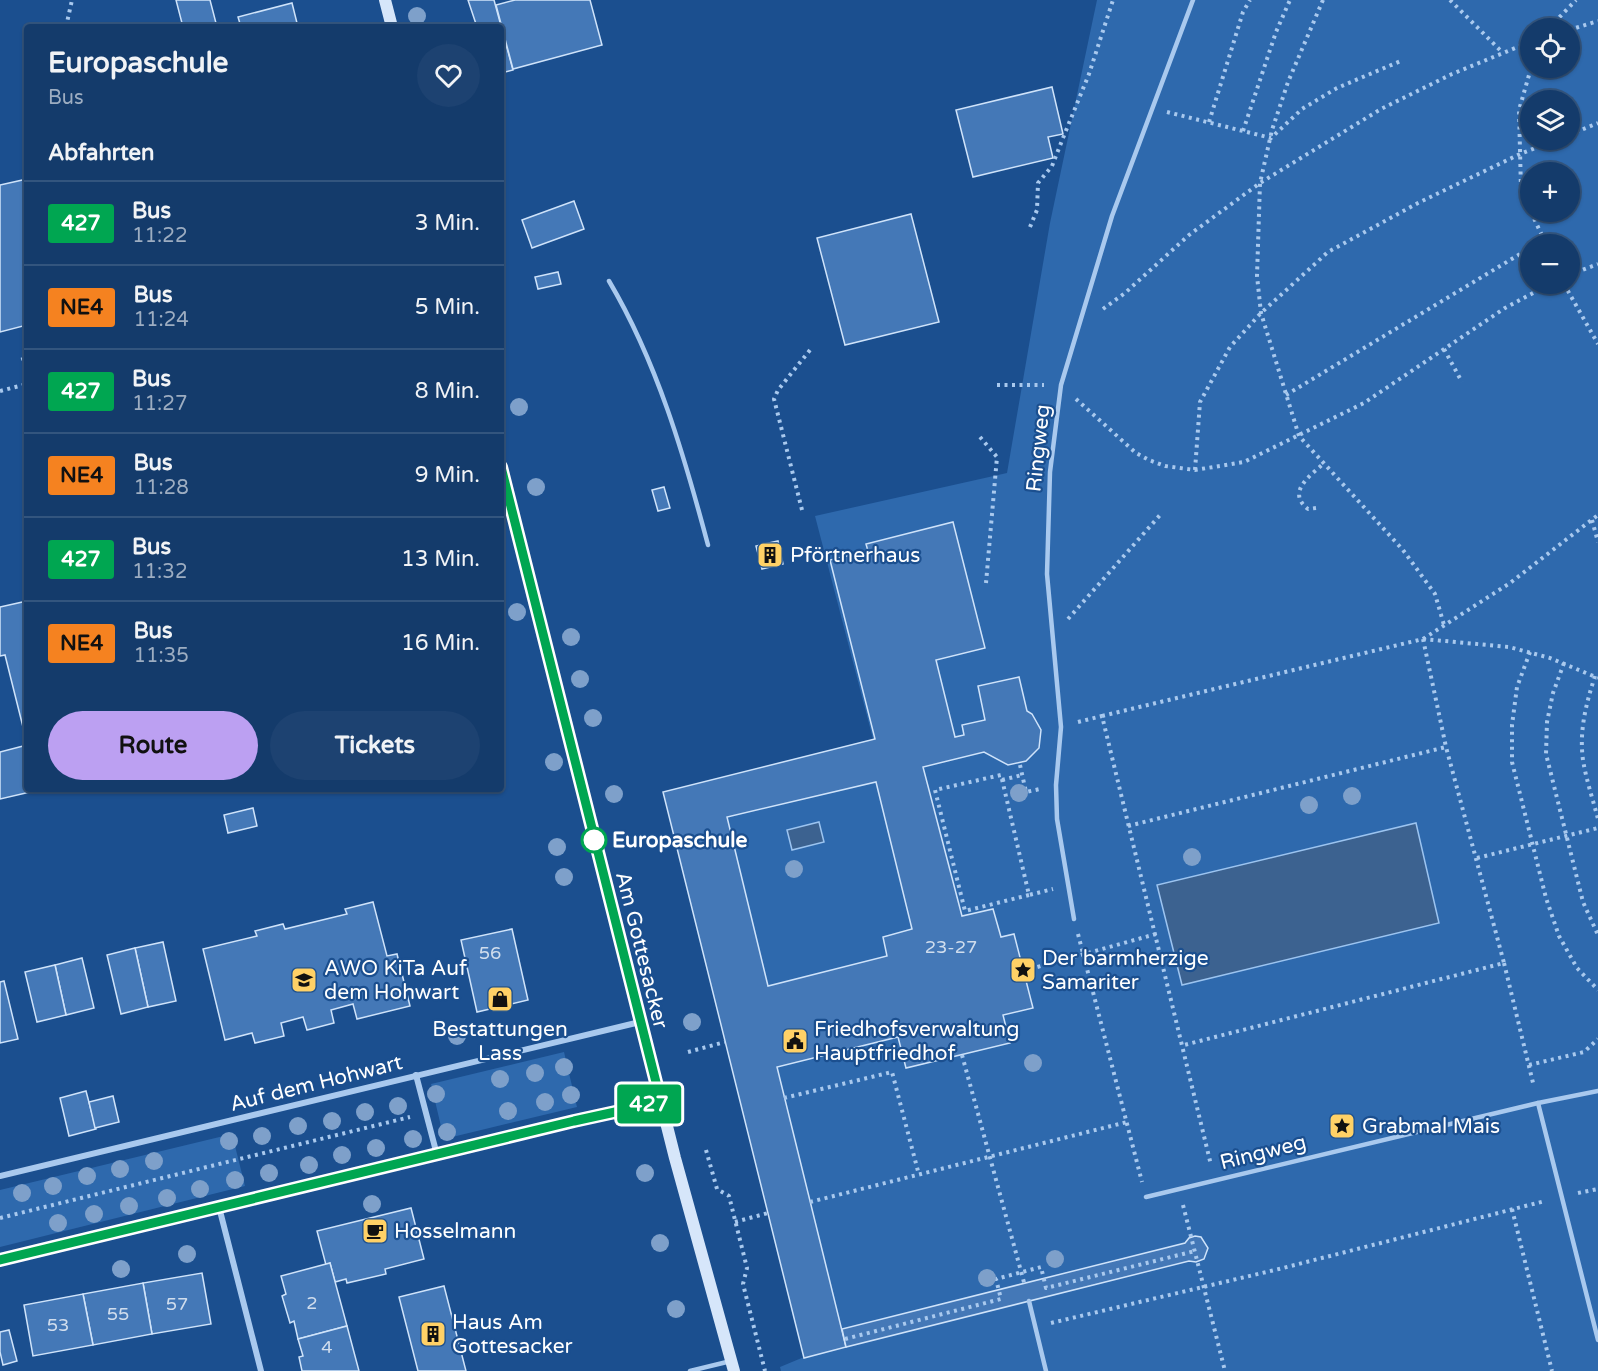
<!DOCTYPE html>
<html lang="de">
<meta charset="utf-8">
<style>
:root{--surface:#143b6b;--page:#1d4271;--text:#f1f3f6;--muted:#9dadc1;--line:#33557e;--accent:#bca0f2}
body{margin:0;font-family:"Varela Round",sans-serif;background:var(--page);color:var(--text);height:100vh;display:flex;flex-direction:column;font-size:22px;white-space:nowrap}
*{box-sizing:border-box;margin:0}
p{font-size:20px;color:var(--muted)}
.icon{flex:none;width:33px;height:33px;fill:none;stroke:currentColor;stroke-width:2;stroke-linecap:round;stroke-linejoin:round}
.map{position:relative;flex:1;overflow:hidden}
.drawer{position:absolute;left:24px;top:24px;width:480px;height:768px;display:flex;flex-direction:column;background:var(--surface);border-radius:6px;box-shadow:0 2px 4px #0004,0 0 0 2px var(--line)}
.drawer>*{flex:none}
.badge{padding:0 12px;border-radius:4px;font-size:21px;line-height:39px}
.fabs{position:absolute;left:1520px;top:18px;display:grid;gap:12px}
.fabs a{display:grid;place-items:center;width:60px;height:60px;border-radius:50%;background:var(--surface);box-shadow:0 2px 4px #0004,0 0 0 2px var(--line);font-size:30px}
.map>.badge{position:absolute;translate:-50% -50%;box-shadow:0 0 0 3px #fff}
h2{padding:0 24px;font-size:22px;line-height:54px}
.round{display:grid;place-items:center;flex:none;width:63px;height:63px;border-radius:32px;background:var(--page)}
.head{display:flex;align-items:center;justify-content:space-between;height:102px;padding:0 24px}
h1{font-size:28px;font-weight:800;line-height:45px}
.button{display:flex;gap:12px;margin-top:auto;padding:12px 24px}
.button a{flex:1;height:69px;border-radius:36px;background:var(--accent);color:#111;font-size:24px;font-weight:800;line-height:69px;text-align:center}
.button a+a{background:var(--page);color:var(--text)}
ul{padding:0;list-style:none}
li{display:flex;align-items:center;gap:18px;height:84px;padding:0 24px;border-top:2px solid var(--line)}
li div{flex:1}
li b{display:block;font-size:22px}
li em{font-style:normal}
li .badge{min-width:66px;font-weight:700;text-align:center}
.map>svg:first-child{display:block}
.green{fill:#2e69ad;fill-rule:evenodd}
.water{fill:#3c6290;stroke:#9cc4f0;stroke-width:1.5}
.building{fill:#4478b7;stroke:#cfe3fa;stroke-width:1.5;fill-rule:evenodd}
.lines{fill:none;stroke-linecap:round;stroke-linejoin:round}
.path{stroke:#a9c9ee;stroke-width:4;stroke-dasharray:3 4.5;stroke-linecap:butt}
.lane{stroke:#a9c9ee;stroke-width:4.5}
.street{stroke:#a9c9ee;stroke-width:6}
.secondary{stroke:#d6e6fa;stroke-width:12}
.tree{fill:#7ea0ca}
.line-casing{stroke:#fff;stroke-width:14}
.line{stroke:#00a651;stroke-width:9}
.stop-dot{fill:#fff;stroke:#00a651;stroke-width:3}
.labels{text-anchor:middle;stroke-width:4.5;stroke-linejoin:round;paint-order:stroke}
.number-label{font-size:18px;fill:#d0dded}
.street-label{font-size:21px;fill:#fff;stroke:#1b4f8f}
.poi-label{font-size:21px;fill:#fff;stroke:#1b4f8f;text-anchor:start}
.stop-label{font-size:21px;font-weight:bold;fill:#fff;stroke:#1b4f8f;text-anchor:start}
</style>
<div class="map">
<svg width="1598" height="1371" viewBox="0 0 1598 1371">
<rect width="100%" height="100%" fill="#1b4f8f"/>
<g class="green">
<path d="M 1097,0 L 1598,0 L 1598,1371 L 781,1371 L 780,1367 L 804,1357 L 663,792 L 873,739 L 815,516 L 1007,473 L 1050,223 ZM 1530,28 L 1569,28 L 1569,68 L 1530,68 ZM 1530,100 L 1569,100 L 1569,140 L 1530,140 ZM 1530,172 L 1569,172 L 1569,212 L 1530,212 ZM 1530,244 L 1569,244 L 1569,284 L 1530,284 Z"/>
<polygon points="564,1052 577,1107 444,1139 431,1084"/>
<polygon points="232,1134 245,1186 0,1247 0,1190"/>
</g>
<g class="water">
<polygon points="819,822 824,842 792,850 787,830"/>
<polygon points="1416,823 1439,923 1182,985 1157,885"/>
</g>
<g class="building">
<polygon points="176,0 210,0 217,27 183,27"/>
<polygon points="468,0 494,0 513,70 501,73 501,27 477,27"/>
<polygon points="515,0 590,0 602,45 513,69 496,5"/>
<polygon points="292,3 298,27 241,27 238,17"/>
<polygon points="1052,87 1063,134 1048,137 1053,158 973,177 956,110"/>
<polygon points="27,179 27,325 0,332 0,185"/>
<polygon points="574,201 584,229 532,248 522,220"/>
<polygon points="911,214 939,322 845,345 817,238"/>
<polygon points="558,272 561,284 538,289 535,277"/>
<polygon points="664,487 670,508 658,511 652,490"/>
<path d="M 953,522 L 985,648 L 936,660 L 955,737 L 964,735 L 962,725 L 985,720 L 978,686 L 1019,677 L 1027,711 L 1032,714 L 1041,730 L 1039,748 L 1026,761 L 1008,765 L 984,752 L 923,767 L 962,916 L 993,909 L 1001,937 L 1014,934 L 1033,1008 L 1003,1015 L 1010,1043 L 906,1068 L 898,1037 L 777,1067 L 846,1347 L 804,1358 L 663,792 L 875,739 L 830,560 L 868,551 L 866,544 ZM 876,782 L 912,929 L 883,937 L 887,956 L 768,986 L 727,817 Z"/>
<polygon points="778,541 783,564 762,569 756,546"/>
<polygon points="27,601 27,743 5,655 0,656 0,607"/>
<polygon points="27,745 27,789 43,789 0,799 0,752"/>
<polygon points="253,808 257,826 228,833 224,815"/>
<polygon points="373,902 387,956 397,954 410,1006 357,1019 353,1004 331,1010 334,1023 307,1030 303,1017 281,1023 284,1036 255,1043 252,1033 225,1040 203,949 257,936 255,931 283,924 285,929 347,914 345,909"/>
<polygon points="512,929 528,1000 477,1012 461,940"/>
<polygon points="163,942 176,1001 148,1007 135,948"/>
<polygon points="135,948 148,1007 121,1014 107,955"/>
<polygon points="82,958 94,1008 66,1015 55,965"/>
<polygon points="55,965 66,1015 37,1022 25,972"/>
<polygon points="4,981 18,1039 0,1043 0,982"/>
<polygon points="86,1091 96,1129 69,1136 60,1098"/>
<polygon points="113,1096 119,1122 95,1128 89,1102"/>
<polygon points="411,1208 424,1259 385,1269 386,1274 347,1283 346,1279 335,1282 330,1263 326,1265 317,1231"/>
<polygon points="1195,1236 1201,1237 1208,1248 1204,1259 1196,1262 1189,1261 846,1347 842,1329 1185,1243 1189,1238"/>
<polygon points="330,1263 347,1326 298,1339 294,1321 290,1323 282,1296 286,1294 281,1276"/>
<polygon points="202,1273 211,1324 152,1334 143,1283"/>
<polygon points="143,1283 152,1334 93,1345 83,1294"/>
<polygon points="444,1286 466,1371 418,1371 399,1297"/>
<polygon points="83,1294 93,1345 33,1356 24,1305"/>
<polygon points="347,1326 359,1371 302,1371 299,1357 303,1356 298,1339"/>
<polygon points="9,1330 17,1361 3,1365 0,1352 0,1332"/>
</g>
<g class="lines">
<g class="path">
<polyline points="1323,0 1288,82 1272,130 1260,183 1257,276 1261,313 1299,436 1403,550 1435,594 1444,625"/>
<polyline points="1450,0 1503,53"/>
<polyline points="66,27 72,0"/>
<polyline points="1549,28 1576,0"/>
<polyline points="1569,30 1598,21"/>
<polyline points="1167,112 1271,138 1302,109 1337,88 1403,60"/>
<polyline points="1209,122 1243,12 1250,0"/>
<polyline points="1243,131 1276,32 1290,0"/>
<polyline points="1569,135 1598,123"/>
<polyline points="1530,210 1521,190 1519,110 1531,68"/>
<polyline points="1531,212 1546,244"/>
<polyline points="1030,227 1037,210 1038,183 1052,166 1063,138 1089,74 1113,0"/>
<polyline points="1535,244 1544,239"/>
<polyline points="1569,275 1598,264"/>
<polyline points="1564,284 1598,344"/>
<polyline points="1103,309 1125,293 1189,235 1260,183 1381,109 1452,74 1530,42"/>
<polyline points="1444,349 1462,382"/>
<polyline points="27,354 22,355 27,374"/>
<polyline points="997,385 1044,385"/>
<polyline points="0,391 27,384"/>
<polyline points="1286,395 1530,248"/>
<polyline points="1076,399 1136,453 1149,460 1165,466 1195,470 1244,462 1364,403 1505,308 1550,284"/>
<polyline points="980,437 997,457 986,583"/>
<polyline points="1195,470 1200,402 1230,347 1261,313 1328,252 1418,203 1520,154 1556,140"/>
<path d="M 1316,508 L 1308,509 C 1286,492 1310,476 1324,463"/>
<polyline points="802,510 774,399 778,390 810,350"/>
<polyline points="1592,520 1598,542"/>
<polyline points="1068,619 1161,514"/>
<polyline points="1423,639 1510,583 1598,515"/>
<polyline points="1423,639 1446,747"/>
<polyline points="1530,652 1517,687 1512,725 1512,762 1546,898 1559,936 1577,968 1598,990"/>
<polyline points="1564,663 1553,693 1547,722 1546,754 1583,902 1598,935"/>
<path d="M 1595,676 C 1586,704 1579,731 1583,760 C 1586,779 1593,800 1598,819"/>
<polyline points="1102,716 1423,639 1509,647 1550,658 1598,678"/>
<polyline points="1078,722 1102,716 1211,1165"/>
<polyline points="1020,765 1026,792 1040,789"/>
<polyline points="1002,780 1022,775"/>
<polyline points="1128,826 1446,747 1504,963 1184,1045"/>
<polyline points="1477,858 1598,828"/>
<polyline points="1029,895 965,911 935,790 1001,775 1029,895 1053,889"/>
<polyline points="1078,934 1142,1182"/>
<polyline points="1504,963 1534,1087"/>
<polyline points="1023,971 1156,934"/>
<polyline points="688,1052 725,1042"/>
<polyline points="962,1055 1025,1286"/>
<polyline points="1529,1065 1584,1052 1598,1039"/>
<polyline points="784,1098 892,1072 919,1175"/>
<polyline points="706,1150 717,1189 729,1196 747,1268 743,1284 765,1371"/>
<polyline points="1578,1193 1598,1189"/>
<polyline points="810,1202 1127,1122"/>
<polyline points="1183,1205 1225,1371"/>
<polyline points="1512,1209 1552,1371"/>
<polyline points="0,1218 410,1117"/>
<polyline points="735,1222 768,1213"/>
<polyline points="1051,1323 1279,1269 1545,1201"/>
<polyline points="845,1339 1001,1299 996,1279 1041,1267 1046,1288 1195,1251"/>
</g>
<g class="lane">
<path d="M 609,281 C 657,362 684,455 708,545"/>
<polyline points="1074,919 1057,819 1056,785 1061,727 1047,574 1050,472 1061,385 1112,216 1193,0"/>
<polyline points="1538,1103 1598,1340"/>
<polyline points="1146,1197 1538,1103 1598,1091"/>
<polyline points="1029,1301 1046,1371"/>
<polyline points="690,1371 731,1361"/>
</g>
<g class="street">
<polyline points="416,1075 437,1155"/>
<polyline points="0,1176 640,1022"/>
<polyline points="219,1207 261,1371"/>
<polyline points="0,1260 574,1121 661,1102"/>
</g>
<g class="secondary">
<polyline points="385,0 392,27"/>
<polyline points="501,467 675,1158 734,1371"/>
</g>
</g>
<g class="tree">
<circle cx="417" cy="16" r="9"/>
<circle cx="519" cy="407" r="9"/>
<circle cx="536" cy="487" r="9"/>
<circle cx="517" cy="612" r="9"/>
<circle cx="571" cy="637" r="9"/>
<circle cx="580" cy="679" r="9"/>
<circle cx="593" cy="718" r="9"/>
<circle cx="554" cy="762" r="9"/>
<circle cx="1019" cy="793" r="9"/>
<circle cx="614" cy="794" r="9"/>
<circle cx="1352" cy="796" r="9"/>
<circle cx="1309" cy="805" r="9"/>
<circle cx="557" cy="847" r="9"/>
<circle cx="1192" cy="857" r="9"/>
<circle cx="794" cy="869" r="9"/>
<circle cx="564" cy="877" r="9"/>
<circle cx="692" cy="1022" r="9"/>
<circle cx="457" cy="1036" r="9"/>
<circle cx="1033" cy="1063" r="9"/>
<circle cx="564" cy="1067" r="9"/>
<circle cx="535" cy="1073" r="9"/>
<circle cx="500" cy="1079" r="9"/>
<circle cx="436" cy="1094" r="9"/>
<circle cx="571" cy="1095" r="9"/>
<circle cx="545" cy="1102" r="9"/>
<circle cx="398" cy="1106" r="9"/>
<circle cx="508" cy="1111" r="9"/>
<circle cx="365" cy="1112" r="9"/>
<circle cx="332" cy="1121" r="9"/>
<circle cx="298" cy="1126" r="9"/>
<circle cx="447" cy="1132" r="9"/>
<circle cx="262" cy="1136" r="9"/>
<circle cx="413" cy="1139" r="9"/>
<circle cx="229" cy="1141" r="9"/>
<circle cx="376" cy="1148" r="9"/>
<circle cx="342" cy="1155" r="9"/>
<circle cx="154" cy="1161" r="9"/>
<circle cx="309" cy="1165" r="9"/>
<circle cx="120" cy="1169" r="9"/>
<circle cx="269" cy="1173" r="9"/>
<circle cx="645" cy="1173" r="9"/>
<circle cx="87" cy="1176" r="9"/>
<circle cx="235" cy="1180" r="9"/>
<circle cx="53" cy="1186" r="9"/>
<circle cx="200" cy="1189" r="9"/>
<circle cx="22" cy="1193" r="9"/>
<circle cx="167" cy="1198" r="9"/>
<circle cx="372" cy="1204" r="9"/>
<circle cx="129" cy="1206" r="9"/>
<circle cx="94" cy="1214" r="9"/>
<circle cx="58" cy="1223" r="9"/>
<circle cx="660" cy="1243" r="9"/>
<circle cx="187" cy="1254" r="9"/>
<circle cx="1055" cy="1259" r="9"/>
<circle cx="121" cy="1269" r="9"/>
<circle cx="987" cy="1278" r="9"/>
<circle cx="676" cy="1309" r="9"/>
</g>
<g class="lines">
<g class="line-casing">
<polyline id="line" points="0,1260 574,1121 661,1102 501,467"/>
</g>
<use href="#line" class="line"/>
</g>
<defs>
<g id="building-square" transform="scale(1.35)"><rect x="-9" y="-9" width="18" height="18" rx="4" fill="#ffd166" stroke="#1b4f8f"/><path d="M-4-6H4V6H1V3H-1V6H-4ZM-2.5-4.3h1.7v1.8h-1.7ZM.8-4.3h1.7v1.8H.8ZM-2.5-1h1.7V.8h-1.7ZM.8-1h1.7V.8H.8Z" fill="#111"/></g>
<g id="sight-square" transform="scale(1.35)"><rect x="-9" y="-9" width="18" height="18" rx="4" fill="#ffd166" stroke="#1b4f8f"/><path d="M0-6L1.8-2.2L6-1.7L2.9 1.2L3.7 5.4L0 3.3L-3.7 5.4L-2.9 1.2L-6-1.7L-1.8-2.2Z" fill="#111"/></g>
<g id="school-square" transform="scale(1.35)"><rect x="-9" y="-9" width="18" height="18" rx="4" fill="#ffd166" stroke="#1b4f8f"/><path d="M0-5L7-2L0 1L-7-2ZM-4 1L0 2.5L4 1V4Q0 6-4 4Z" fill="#111"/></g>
<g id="shop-square" transform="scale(1.35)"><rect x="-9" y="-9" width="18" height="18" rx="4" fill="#ffd166" stroke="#1b4f8f"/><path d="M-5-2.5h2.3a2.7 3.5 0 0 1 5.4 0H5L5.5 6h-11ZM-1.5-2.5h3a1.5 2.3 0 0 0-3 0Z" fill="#111"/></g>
<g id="civic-square" transform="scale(1.35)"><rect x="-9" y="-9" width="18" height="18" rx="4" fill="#ffd166" stroke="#1b4f8f"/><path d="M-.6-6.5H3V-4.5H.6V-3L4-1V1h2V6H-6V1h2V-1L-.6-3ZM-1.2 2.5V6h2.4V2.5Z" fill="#111"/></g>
<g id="cafe-square" transform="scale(1.35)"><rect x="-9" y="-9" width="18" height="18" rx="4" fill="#ffd166" stroke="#1b4f8f"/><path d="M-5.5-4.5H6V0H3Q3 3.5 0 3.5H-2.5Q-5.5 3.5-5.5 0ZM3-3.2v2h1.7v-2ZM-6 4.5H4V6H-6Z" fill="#111"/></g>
</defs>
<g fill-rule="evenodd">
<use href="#building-square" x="770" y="555"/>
<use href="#sight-square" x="1023" y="970"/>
<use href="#school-square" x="304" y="980"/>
<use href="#shop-square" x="500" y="999"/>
<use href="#civic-square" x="795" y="1041"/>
<use href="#sight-square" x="1342" y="1126"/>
<use href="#cafe-square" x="375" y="1231"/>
<use href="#building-square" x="433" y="1334"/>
</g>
<circle class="stop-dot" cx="594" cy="840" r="12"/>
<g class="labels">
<g class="number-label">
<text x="951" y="953">23-27</text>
<text x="490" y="959">56</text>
<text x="312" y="1309">2</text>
<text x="177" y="1310">57</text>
<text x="118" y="1320">55</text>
<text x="58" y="1331">53</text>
<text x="327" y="1353">4</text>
</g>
<g class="street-label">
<text transform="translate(1038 448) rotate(-84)" y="7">Ringweg</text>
<text transform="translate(642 950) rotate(76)" y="7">Am Gottesacker</text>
<text transform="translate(316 1083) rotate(-14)" y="7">Auf dem Hohwart</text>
<text transform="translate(1263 1152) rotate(-14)" y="7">Ringweg</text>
</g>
<g class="poi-label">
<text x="790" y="562">Pförtnerhaus</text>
<text x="1042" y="965">Der barmherzige<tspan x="1042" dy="24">Samariter</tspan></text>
<text x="324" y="975">AWO KiTa Auf<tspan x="324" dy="24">dem Hohwart</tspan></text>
<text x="500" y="1036" text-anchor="middle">Bestattungen<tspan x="500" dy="24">Lass</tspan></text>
<text x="814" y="1036">Friedhofsverwaltung<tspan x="814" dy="24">Hauptfriedhof</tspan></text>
<text x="1362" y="1133">Grabmal Mais</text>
<text x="394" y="1238">Hosselmann</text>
<text x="452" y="1329">Haus Am<tspan x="452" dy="24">Gottesacker</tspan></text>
</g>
<g class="stop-label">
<text x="612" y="847">Europaschule</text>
</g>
</g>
</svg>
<div class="fabs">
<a><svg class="icon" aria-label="locate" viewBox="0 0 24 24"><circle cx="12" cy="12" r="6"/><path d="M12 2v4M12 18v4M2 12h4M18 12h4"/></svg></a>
<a><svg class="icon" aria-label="layers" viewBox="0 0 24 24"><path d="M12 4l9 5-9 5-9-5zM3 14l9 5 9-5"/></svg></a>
<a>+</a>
<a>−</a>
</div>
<b class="badge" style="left:649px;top:1104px;background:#00a651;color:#fff">427</b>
<section class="drawer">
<div class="head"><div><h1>Europaschule</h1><p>Bus</p></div><a class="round"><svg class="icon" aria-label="heart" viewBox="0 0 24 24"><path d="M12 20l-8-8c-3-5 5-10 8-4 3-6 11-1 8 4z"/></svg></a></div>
<h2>Abfahrten</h2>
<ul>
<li><span class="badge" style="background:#00a651;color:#fff">427</span><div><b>Bus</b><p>11:22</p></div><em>3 Min.</em></li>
<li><span class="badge" style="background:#f58220;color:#111">NE4</span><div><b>Bus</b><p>11:24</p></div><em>5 Min.</em></li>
<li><span class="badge" style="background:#00a651;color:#fff">427</span><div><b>Bus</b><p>11:27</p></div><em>8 Min.</em></li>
<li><span class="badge" style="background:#f58220;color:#111">NE4</span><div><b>Bus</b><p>11:28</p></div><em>9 Min.</em></li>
<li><span class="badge" style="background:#00a651;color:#fff">427</span><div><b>Bus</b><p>11:32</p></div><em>13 Min.</em></li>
<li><span class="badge" style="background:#f58220;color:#111">NE4</span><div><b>Bus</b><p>11:35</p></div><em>16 Min.</em></li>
</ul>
<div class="button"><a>Route</a><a>Tickets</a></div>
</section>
</div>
